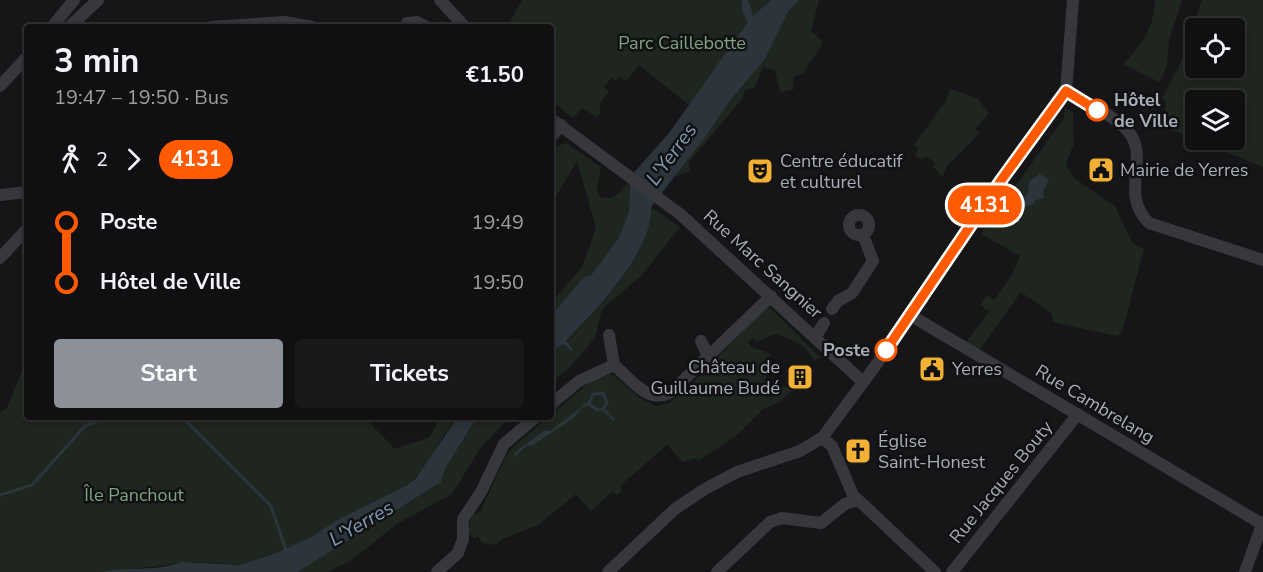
<!DOCTYPE html>
<meta charset="utf-8">
<style>
:root{--surface:#101012;--page:#19191b;--text:#f1f3f6;--muted:#9c9d9f;--line:#303032;--accent:#8c9099}
body{margin:0;font-family:"Nunito Sans",sans-serif;background:var(--page);color:var(--text);height:100vh;display:flex;flex-direction:column;font-size:22px;white-space:nowrap}
*{box-sizing:border-box;margin:0}
p{font-size:20px;color:var(--muted)}
.icon{flex:none;width:33px;height:33px;fill:none;stroke:currentColor;stroke-width:2;stroke-linecap:round;stroke-linejoin:round}
.map{position:relative;flex:1;overflow:hidden}
.details{position:absolute;left:24px;top:24px;width:530px;height:396px;display:flex;flex-direction:column;background:var(--surface);border-radius:6px;box-shadow:0 3px 9px #0003,0 0 0 2px var(--line)}
.details>*{flex:none}
.badge{padding:0 12px;border-radius:20px;font-size:21px;line-height:39px}
.tools{position:absolute;left:1185px;top:18px;display:grid;gap:12px}
.tools a{display:grid;place-items:center;width:60px;height:60px;border-radius:6px;background:var(--surface);box-shadow:0 3px 9px #0003,0 0 0 2px var(--line);font-size:30px}
.map>.badge{position:absolute;translate:-50% -50%;box-shadow:0 0 0 3px #fff}
.legs{display:flex;align-items:center;gap:9px;height:66px;padding:0 30px;font-size:20px}
.legs p{margin-inline-start:auto}
.headline{display:flex;align-items:center;justify-content:space-between;height:102px;padding:0 30px}
h1{font-size:33px;font-weight:700;line-height:45px}
.button{display:flex;gap:12px;margin-top:auto;padding:12px 30px}
.button a{flex:1;height:69px;border-radius:6px;background:var(--accent);color:#fff;font-size:24px;font-weight:700;line-height:69px;text-align:center}
.button a+a{background:var(--page);color:var(--text)}
ul{padding:0 30px;list-style:none}
li{display:flex;align-items:center;gap:21px;height:60px;font-size:22px}
li i{display:grid;place-items:center;width:9px;height:100%;margin:0 8px;background:currentColor}
li i::after{content:'';width:15px;height:15px;margin:-8px;border:4px solid;border-radius:50%;background:var(--surface)}
li p{margin-inline-start:auto}
li:first-child i{background:linear-gradient(#0000 50%,currentColor 0)}
li:last-child i{background:linear-gradient(currentColor 50%,#0000 0)}
.map>svg:first-child{display:block}
.green{fill:#1e261f;fill-rule:evenodd}
.water{fill:#2c353c}
.lines{fill:none;stroke-linecap:round;stroke-linejoin:round}
.stream{stroke:#2c353c;stroke-width:3}
.minor{stroke:#37383d;stroke-width:12}
.line-1-casing{stroke:#fff;stroke-width:14}
.line-1{stroke:#ff5a00;stroke-width:9}
.stop-1-dot{fill:#fff;stroke:#ff5a00;stroke-width:3}
.labels{text-anchor:middle;stroke-width:5;stroke-linejoin:round;paint-order:stroke}
.park-label{font-size:18px;fill:#7fa381;stroke:#111113}
.stop-label{font-size:18px;font-weight:bold;fill:#a8adb8;stroke:#111113;text-anchor:start}
.poi-label{font-size:18px;fill:#a8adb8;stroke:#111113;text-anchor:start}
.street-label{font-size:18px;fill:#a8adb8;stroke:#111113}
.water-label{font-size:20px;font-style:italic;fill:#7f9bb3;stroke:#111113}
</style>
<div class="map">
<svg width="1263" height="572" viewBox="0 0 1263 572">
<rect width="100%" height="100%" fill="#161618"/>
<g class="green">
<polygon points="522,0 773,0 690,106 639,65 626,81 620,77 616,81 611,78 604,87 609,92 599,104 601,112 596,117 582,108 573,118 551,101 550,27 507,27"/>
<path d="M 791,0 L 819,0 L 811,31 L 823,42 C 818,54 809,60 804,73 L 793,77 L 794,89 L 780,92 L 775,70 L 763,67 L 754,88 L 745,90 L 742,99 L 689,162 L 690,171 L 678,176 L 670,174 Z"/>
<path d="M 1155,0 L 1182,0 L 1169,40 L 1167,66 L 1159,82 L 1123,64 C 1142,45 1154,28 1155,0 Z"/>
<path d="M 1202,0 L 1263,0 L 1263,167 L 1172,130 L 1165,120 L 1166,101 L 1162,99 L 1180,64 ZM 1196,28 L 1234,28 L 1234,68 L 1196,68 ZM 1196,100 L 1234,100 L 1234,140 L 1196,140 Z"/>
<polygon points="950,89 977,98 989,113 975,129 980,133 946,167 943,177 933,167 936,163 925,156 922,160 915,155 919,149 914,145 945,102"/>
<polygon points="1065,108 1073,112 1074,143 1066,165 1074,178 1115,206 1133,244 1144,249 1122,333 1116,336 1053,322 1052,314 1021,292 979,351 966,342 989,312 980,305 987,295 994,300 1012,275 1020,256 981,234 1064,118"/>
<path d="M 566,143 L 601,167 L 597,189 L 600,197 C 615,201 619,193 629,182 L 629,212 L 618,239 L 592,274 L 583,278 L 554,312 L 551,321 L 551,303 L 582,267 L 596,228 L 577,161 L 555,198 C 550,181 548,164 554,147 Z"/>
<path d="M 651,207 L 680,227 L 641,276 L 602,309 L 595,338 L 569,368 L 551,383 L 551,352 L 564,344 L 571,351 L 573,349 L 566,342 C 596,312 654,250 651,207 Z"/>
<path d="M 768,306 L 821,358 L 813,360 C 806,343 791,339 774,334 L 757,342 L 753,338 L 748,343 L 752,347 L 771,354 L 761,365 L 770,386 L 788,387 L 792,390 L 780,402 L 763,409 L 735,437 L 698,461 L 696,458 L 683,462 L 667,445 L 621,485 L 621,491 L 617,495 L 613,491 L 591,511 L 576,494 L 538,525 L 502,539 L 496,545 L 482,543 L 478,536 L 474,538 L 468,533 L 472,515 L 480,512 L 506,456 L 513,447 L 592,380 L 612,374 L 641,399 L 656,406 L 669,403 L 687,389 Z"/>
<polygon points="27,358 27,417 364,417 395,449 430,437 440,417 458,417 444,435 427,466 406,486 308,540 277,553 239,565 195,562 102,572 0,572 0,413 7,408"/>
<polygon points="477,417 510,417 481,447 452,494 397,524 350,561 328,572 298,572 441,482 445,469"/>
</g>
<g class="water">
<path d="M 742,0 L 748,0 L 753,16 L 771,0 L 799,0 L 788,11 L 765,59 L 728,103 L 706,136 L 651,207 C 654,250 596,311 566,341 L 573,349 L 571,351 L 564,344 L 551,352 L 551,321 L 554,312 L 583,278 L 592,274 L 618,239 L 629,212 L 630,177 L 669,133 L 748,22 L 742,11 Z"/>
<polygon points="1040,174 1049,180 1043,191 1044,198 1036,200 1032,205 1025,206 1023,200 1028,193 1029,181"/>
<path d="M 584,405 L 574,418 L 533,445 L 526,446 L 515,457 L 515,453 C 524,444 534,439 543,431 L 550,431 Z"/>
<path d="M 458,417 L 477,417 L 445,469 L 441,482 L 298,572 L 102,572 C 128,566 158,572 182,562 L 239,565 L 277,553 L 313,536 L 337,520 L 406,486 L 416,478 Z"/>
</g>
<g class="lines">
<g class="stream">
<polyline points="589,404 593,394 603,393 607,403 603,409"/>
<polyline points="584,405 589,404 597,410 603,409 608,414"/>
<polyline points="182,417 271,506 287,553"/>
<polyline points="611,417 613,419"/>
<polyline points="0,495 32,485 85,426 106,417"/>
</g>
<g class="minor">
<polyline points="440,0 465,27"/>
<polyline points="52,27 74,0"/>
<polyline points="69,27 98,0"/>
<polyline points="211,27 284,22 312,27"/>
<polyline points="405,27 407,23 417,22 427,27"/>
<polyline points="0,86 27,57"/>
<path d="M 1066,91 C 1084,102 1120,118 1131,135 C 1148,162 1120,195 1149,223 L 1263,260"/>
<polyline points="550,118 680,214 863,382"/>
<polyline points="550,138 561,125"/>
<polyline points="0,195 27,192"/>
<circle cx="859" cy="225" r="10"/>
<polyline points="0,258 27,229"/>
<polyline points="832,309 838,301 852,293 873,261 863,235"/>
<polyline points="910,315 1262,524"/>
<polyline points="609,335 614,365"/>
<polyline points="816,336 824,323"/>
<polyline points="701,341 708,356"/>
<path d="M 550,405 L 579,381 L 614,365 C 631,379 648,405 671,392 L 771,296"/>
<polyline points="822,438 832,446 853,495 935,572"/>
<polyline points="437,572 458,553 463,539 463,519 481,492 504,444 536,417"/>
<polyline points="608,572 675,509 705,489 737,472 800,451 822,438 876,365 1002,179 1066,91 1073,0"/>
<polyline points="717,572 770,522 782,518 821,523 845,504 858,500"/>
<polyline points="952,572 1078,414"/>
<polyline points="1245,572 1263,522"/>
</g>
</g>
<g class="lines">
<g class="line-1-casing">
<polyline id="line-1" points="886,350 1002,179 1066,91 1097,110"/>
</g>
<use href="#line-1" class="line-1"/>
</g>
<defs>
<g id="civic-square" transform="scale(1.35)"><rect x="-9" y="-9" width="18" height="18" rx="4" fill="#f2b134" stroke="#111113"/><path d="M-.6-6.5H3V-4.5H.6V-3L4-1V1h2V6H-6V1h2V-1L-.6-3ZM-1.2 2.5V6h2.4V2.5Z" fill="#111"/></g>
<g id="theatre-square" transform="scale(1.35)"><rect x="-9" y="-9" width="18" height="18" rx="4" fill="#f2b134" stroke="#111113"/><path d="M-5-5.5Q0-4 5-5.5V0Q5 5 0 6Q-5 5-5 0ZM-3.3-2.5H-1v1.5H-3.3ZM1-2.5H3.3v1.5H1ZM-2.8 1Q0 5.5 2.8 1Z" fill="#111"/></g>
<g id="building-square" transform="scale(1.35)"><rect x="-9" y="-9" width="18" height="18" rx="4" fill="#f2b134" stroke="#111113"/><path d="M-4-6H4V6H1V3H-1V6H-4ZM-2.5-4.3h1.7v1.8h-1.7ZM.8-4.3h1.7v1.8H.8ZM-2.5-1h1.7V.8h-1.7ZM.8-1h1.7V.8H.8Z" fill="#111"/></g>
<g id="church-square" transform="scale(1.35)"><rect x="-9" y="-9" width="18" height="18" rx="4" fill="#f2b134" stroke="#111113"/><path d="M-1.2-6h2.4v3.5h3.3v2.4h-3.3V6h-2.4V-.1h-3.3v-2.4h3.3Z" fill="#111"/></g>
</defs>
<g fill-rule="evenodd">
<use href="#civic-square" x="1101" y="170"/>
<use href="#theatre-square" x="760" y="171"/>
<use href="#civic-square" x="932" y="369"/>
<use href="#building-square" x="800" y="377"/>
<use href="#church-square" x="858" y="451"/>
</g>
<g class="stop-1-dot">
<circle cx="1097" cy="110" r="10"/>
<circle cx="886" cy="350" r="10"/>
</g>
<g class="labels">
<g class="park-label">
<text x="682" y="49">Parc Caillebotte</text>
<text x="134" y="501">Île Panchout</text>
</g>
<g class="stop-label">
<text x="1114" y="106">Hôtel<tspan x="1114" dy="21">de Ville</tspan></text>
<text x="870" y="356" text-anchor="end">Poste</text>
</g>
<g class="poi-label">
<text x="780" y="167">Centre éducatif<tspan x="780" dy="21">et culturel</tspan></text>
<text x="1120" y="176">Mairie de Yerres</text>
<text x="780" y="373" text-anchor="end">Château de<tspan x="780" dy="21">Guillaume Budé</tspan></text>
<text x="952" y="375">Yerres</text>
<text x="878" y="447">Église<tspan x="878" dy="21">Saint-Honest</tspan></text>
</g>
<g class="street-label">
<text transform="translate(763 264) rotate(42)" y="6">Rue Marc Sangnier</text>
<text transform="translate(1095 404) rotate(31)" y="6">Rue Cambrelang</text>
<text transform="translate(1001 482) rotate(-51)" y="6">Rue Jacques Bouty</text>
</g>
<g class="water-label">
<text transform="translate(671 154) rotate(-54)" y="7">L'Yerres</text>
<text transform="translate(361 523) rotate(-30)" y="7">L'Yerres</text>
</g>
</g>
</svg>
<div class="tools">
<a><svg class="icon" aria-label="locate" viewBox="0 0 24 24"><circle cx="12" cy="12" r="6"/><path d="M12 2v4M12 18v4M2 12h4M18 12h4"/></svg></a>
<a><svg class="icon" aria-label="layers" viewBox="0 0 24 24"><path d="M12 4l9 5-9 5-9-5zM3 14l9 5 9-5"/></svg></a>
</div>
<b class="badge" style="left:985px;top:205px;background:#ff5a00;color:#fff">4131</b>
<section class="details">
<div class="headline"><div><h1>3 min</h1><p>19:47 – 19:50 · Bus</p></div><b>€1.50</b></div>
<div class="legs"><svg class="icon" aria-label="walk" viewBox="0 0 24 24"><circle cx="13" cy="4" r="2"/><path d="M13 8l-2 6 4 7M11 14l-3 7M7 12l3-4h3l4 4"/></svg>2<svg class="icon" aria-label="forward" viewBox="0 0 24 24"><path d="M9 5l7 7-7 7"/></svg><b class="badge" style="background:#ff5a00;color:#fff">4131</b></div>
<ul>
<li><i style="color:#ff5a00"></i><b>Poste</b><p>19:49</p></li>
<li><i style="color:#ff5a00"></i><b>Hôtel de Ville</b><p>19:50</p></li>
</ul>
<div class="button"><a>Start</a><a>Tickets</a></div>
</section>
</div>
